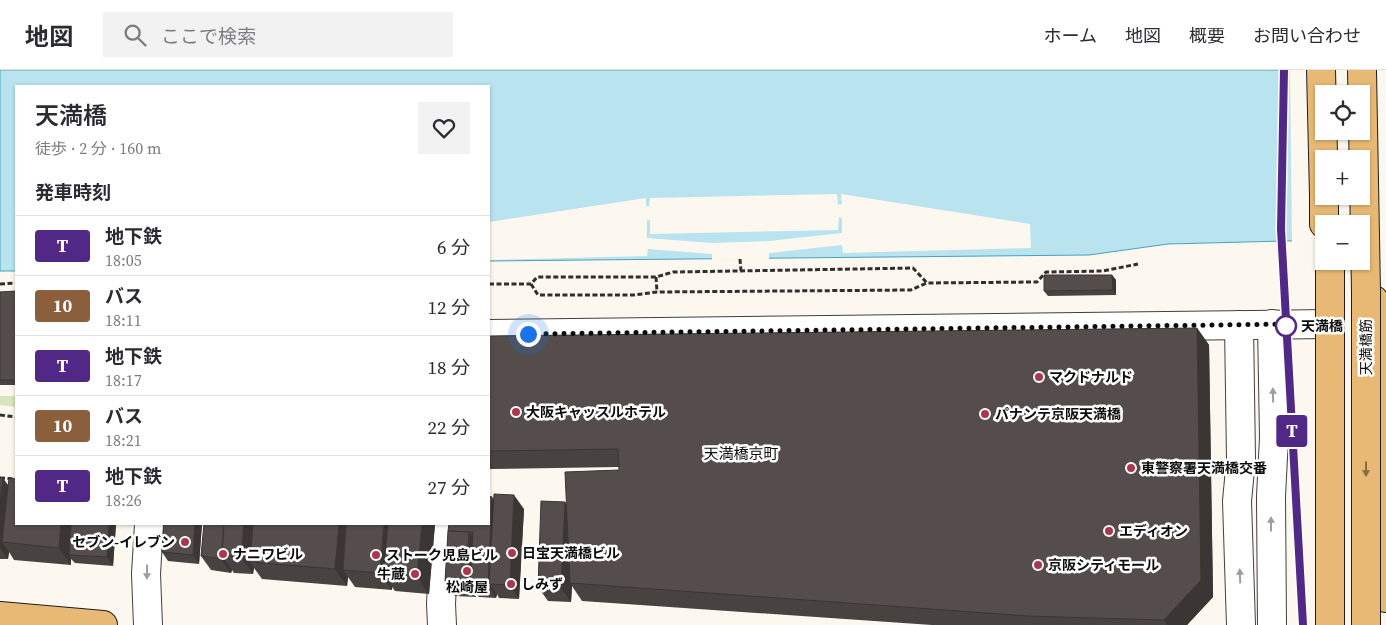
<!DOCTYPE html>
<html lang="ja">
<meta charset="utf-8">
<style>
:root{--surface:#fff;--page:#f2f2f3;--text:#2b2b33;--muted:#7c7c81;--line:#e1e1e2}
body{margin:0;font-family:"Source Serif 4","Noto Sans JP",serif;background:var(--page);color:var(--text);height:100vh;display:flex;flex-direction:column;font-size:19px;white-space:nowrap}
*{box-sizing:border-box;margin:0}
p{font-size:16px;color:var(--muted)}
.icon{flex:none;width:28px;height:28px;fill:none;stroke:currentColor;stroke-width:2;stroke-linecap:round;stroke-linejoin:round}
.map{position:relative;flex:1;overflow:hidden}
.drawer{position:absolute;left:15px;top:15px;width:475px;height:440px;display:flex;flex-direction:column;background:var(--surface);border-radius:0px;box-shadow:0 1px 4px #0004}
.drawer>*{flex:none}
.badge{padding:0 10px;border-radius:4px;font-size:18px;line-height:32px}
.buttons{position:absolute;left:1315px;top:15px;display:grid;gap:10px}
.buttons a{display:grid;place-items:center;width:55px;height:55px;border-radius:0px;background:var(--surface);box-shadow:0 1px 4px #0004;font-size:25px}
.you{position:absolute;width:25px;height:25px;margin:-12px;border:4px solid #fff;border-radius:50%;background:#1a73e8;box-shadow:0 0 0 8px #1a73e833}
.map>.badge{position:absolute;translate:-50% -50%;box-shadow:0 0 0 2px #fff}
h2{padding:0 20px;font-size:19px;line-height:45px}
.round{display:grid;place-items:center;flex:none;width:52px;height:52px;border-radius:0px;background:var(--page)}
.summary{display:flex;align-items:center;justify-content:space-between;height:85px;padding:0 20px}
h1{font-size:24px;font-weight:600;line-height:38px}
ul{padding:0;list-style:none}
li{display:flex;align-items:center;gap:15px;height:60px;padding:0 20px;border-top:1px solid var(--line)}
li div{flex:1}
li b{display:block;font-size:19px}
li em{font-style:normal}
li .badge{min-width:55px;font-weight:700;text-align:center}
header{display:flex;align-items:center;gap:30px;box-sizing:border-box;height:70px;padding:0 25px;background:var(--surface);border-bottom:1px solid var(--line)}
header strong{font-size:24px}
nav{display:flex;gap:28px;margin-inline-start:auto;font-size:18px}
.search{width:350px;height:45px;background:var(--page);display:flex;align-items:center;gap:12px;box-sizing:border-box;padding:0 18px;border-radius:0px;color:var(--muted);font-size:19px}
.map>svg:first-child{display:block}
.green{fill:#d7e4bc}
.water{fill:#b9e3ef;stroke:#49a2bd;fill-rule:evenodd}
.pier{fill:#fdf8ef;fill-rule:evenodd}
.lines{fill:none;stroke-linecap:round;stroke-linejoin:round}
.minor-casing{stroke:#404040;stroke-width:30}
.major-casing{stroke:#1e1e1e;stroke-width:30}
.path{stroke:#2f2f2f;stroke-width:3;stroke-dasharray:5 2.5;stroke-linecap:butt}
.minor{stroke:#fff;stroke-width:28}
.major{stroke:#e8b974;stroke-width:28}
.major-bridge-casing{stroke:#1e1e1e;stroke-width:30;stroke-linecap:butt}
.major-bridge{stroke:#e8b974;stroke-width:28}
.wall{fill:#484240}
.shaded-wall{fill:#3b3634}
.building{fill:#544d4b;stroke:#3b3634}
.oneway{fill:#9e9e9e}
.oneway2{fill:#856c46}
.line-casing{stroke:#fff;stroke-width:11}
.line{stroke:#522886;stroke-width:8}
.walk{stroke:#0d0d0d;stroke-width:5;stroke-dasharray:0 9}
.stop-dot{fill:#fff;stroke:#522886;stroke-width:2.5}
.poi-dot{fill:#ad364f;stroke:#fff;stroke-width:2}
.labels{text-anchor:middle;stroke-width:5;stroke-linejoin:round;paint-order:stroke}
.stop-label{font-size:14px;font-weight:bold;fill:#0d0d0d;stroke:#fff;text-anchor:start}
.street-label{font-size:14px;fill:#0d0d0d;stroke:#fff}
.poi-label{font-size:14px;font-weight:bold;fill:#0d0d0d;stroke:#fff;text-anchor:start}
.neighbourhood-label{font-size:15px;fill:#0d0d0d;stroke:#fff}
</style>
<header>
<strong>地図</strong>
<div class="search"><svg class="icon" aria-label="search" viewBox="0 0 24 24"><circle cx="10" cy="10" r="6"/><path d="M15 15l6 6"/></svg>ここで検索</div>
<nav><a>ホーム</a><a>地図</a><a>概要</a><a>お問い合わせ</a></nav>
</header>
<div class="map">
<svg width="1386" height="555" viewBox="0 0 1386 555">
<rect width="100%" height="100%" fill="#fdf8ef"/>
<polygon class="green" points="0,326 16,326 16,337 0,335"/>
<path class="water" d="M 0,0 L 1386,0 L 1361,154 L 1324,154 L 1324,170 L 1168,174 L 1089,185 L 489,191 L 489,16 L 16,16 L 16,201 L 0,201 ZM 1324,24 L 1361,24 L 1361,61 L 1324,61 ZM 1324,89 L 1361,89 L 1361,126 L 1324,126 Z"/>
<g class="pier">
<path d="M 1290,0 L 1386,0 L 1386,171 L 1361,172 L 1361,154 L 1324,154 L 1324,173 L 1292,173 ZM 1324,24 L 1361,24 L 1361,61 L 1324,61 ZM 1324,89 L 1361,89 L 1361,126 L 1324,126 Z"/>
<path d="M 837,124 L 838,135 L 842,134 L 841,124 L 1030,154 L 1031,178 L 843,183 L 842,175 L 769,183 L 769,189 L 712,190 L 712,184 L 648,179 L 647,186 L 489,190 L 489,152 L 646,128 L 646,136 L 649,137 L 650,128 ZM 839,147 L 842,148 L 842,163 L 769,171 L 712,173 L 647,168 L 647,150 L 650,150 L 650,164 L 838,160 Z"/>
</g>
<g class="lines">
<g class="minor-casing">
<g id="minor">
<polyline points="1239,255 1241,389 1237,431 1241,555"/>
<polyline points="489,264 1326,254"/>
<polyline points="148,555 146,504 149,454"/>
<polyline points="442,555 441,534 445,454"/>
<polyline points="1272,555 1271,426 1274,368 1272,254"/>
</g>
</g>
<g class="major-casing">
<g id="major">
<polyline points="1321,0 1324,126"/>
<polyline points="1324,126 1324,154"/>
<polyline points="1374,230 1382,278 1386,528"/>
<polyline points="0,546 103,555"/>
</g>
</g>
<g class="path">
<polyline points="740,189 741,201"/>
<polyline points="656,207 657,222"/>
<polyline points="0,214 16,213"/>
<polyline points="489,214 531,214 537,207 656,207 673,202 913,198 927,213 1037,212 1046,202 1103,201 1138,194"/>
<polyline points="531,214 538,225 634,225 657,222 911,220 927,213"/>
<polyline points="0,345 16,347"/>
<polyline points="0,408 16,409"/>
</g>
<use href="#minor" class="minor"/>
<use href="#major" class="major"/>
<g class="major-bridge-casing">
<g id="major-bridge">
<polyline points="1362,0 1366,222 1366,555"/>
<polyline points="1330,191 1330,555"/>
</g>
</g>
<use href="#major-bridge" class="major-bridge"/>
</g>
<g class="wall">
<polygon points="1112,205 1116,210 1116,225 1048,226 1044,221"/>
<polygon points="16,221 16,315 0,315 0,222"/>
<polygon points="1197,258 1209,275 1213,527 1187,555 932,555 582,531 572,516 571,532 548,531 538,517 565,432 567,435 619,400 619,397 489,399 489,266"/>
<polygon points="0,407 8,415 116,454 113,496 75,493 71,489 71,495 14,490 9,482 8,489 0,489"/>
<polygon points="494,429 524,439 519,529 499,528 497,524 496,528 479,527 476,524 476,527 455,526 445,512 448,461"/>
<polygon points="164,454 202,454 199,494 168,491 162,482"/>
<polygon points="204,454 435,454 429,524 395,521 392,517 392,520 355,517 348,507 347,516 262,509 254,498 253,504 234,503 232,500 231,503 211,500 201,486"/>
</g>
<g class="shaded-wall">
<polygon points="1112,205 1116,210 1116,225 1113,220"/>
<polygon points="1197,258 1209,275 1213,527 1187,555 1167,555 1164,550"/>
<polygon points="3,408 15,425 2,472 9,482 8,489 0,478 0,434"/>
<polygon points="514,425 524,439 519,529 510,515"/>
<polygon points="492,427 500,439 489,514 497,524 496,528 488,516"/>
<polygon points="565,432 574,446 570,513 572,516 571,532 561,518"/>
<polygon points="61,454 75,454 69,485 71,489 71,495 59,478"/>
<polygon points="109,454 116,454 113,496 107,487"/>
<polygon points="195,454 202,454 199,494 193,485"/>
<polygon points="244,454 258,454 250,492 254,498 253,504 241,487"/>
<polygon points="339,454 352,454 343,500 348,507 347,516 335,499"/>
<polygon points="384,454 398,454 383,504 392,517 392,520 380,503"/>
<polygon points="422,454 435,454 429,524 417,507"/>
<polygon points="469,462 479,476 470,515 476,524 476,527 466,513"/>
<polygon points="222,486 232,500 231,503 221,489"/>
</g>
<g class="building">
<polygon points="1044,205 1112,205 1113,220 1044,221"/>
<polygon points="16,221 16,310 0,310 0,222"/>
<polygon points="1197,258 1201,510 1164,550 1028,546 570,513 565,402 619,400 618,379 489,381 489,266"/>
<polygon points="0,407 3,408 0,434"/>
<polygon points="9,408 16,409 16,454 61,454 59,478 2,472"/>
<polygon points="494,424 514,425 510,515 489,514"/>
<polygon points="489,426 492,427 488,516 470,515 473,462 448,461 449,454 489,454"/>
<polygon points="541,431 565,432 561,518 538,517"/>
<polygon points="71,454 109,454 107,487 69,485"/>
<polygon points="164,454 195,454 193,485 162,482"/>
<polygon points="204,454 224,454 221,489 201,486"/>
<polygon points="224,454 244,454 241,487 222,485"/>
<polygon points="253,454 339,454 335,499 250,492"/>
<polygon points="346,454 384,454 380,503 343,500"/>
<polygon points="388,454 422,454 417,507 383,504"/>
<polygon points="448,461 469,462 466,513 445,512"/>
</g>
<defs><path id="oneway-solid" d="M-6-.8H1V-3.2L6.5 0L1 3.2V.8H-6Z" transform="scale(1.25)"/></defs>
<g class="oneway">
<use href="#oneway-solid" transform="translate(1273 325) rotate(-91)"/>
<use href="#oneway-solid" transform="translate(1271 454) rotate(-90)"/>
<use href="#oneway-solid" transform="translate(147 502) rotate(91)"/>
<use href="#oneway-solid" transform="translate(1240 506) rotate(-92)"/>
</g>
<use class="oneway2" href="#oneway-solid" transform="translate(1366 399) rotate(90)"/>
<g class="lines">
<g class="line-casing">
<polyline id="line" points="1284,0 1281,159 1303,555"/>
</g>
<use href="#line" class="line"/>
<polyline class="walk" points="528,264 1290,254 1286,256"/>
</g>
<circle class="stop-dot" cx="1286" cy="256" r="10"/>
<g class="poi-dot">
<circle cx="1039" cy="307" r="5"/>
<circle cx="516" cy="342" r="5"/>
<circle cx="985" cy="344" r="5"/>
<circle cx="1131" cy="398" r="5"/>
<circle cx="1109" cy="461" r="5"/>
<circle cx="185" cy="472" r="5"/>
<circle cx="512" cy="483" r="5"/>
<circle cx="223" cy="484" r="5"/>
<circle cx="376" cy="485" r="5"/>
<circle cx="1038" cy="495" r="5"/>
<circle cx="467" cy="501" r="5"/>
<circle cx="415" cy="504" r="5"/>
<circle cx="511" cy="514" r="5"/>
</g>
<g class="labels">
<g class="stop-label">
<text x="1301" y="261">天満橋</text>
</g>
<g class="street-label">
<text transform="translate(1366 277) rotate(-90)" y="5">天満橋筋</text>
</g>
<g class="poi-label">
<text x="1049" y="312">マクドナルド</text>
<text x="526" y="347">大阪キャッスルホテル</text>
<text x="995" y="349">パナンテ京阪天満橋</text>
<text x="1141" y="403">東警察署天満橋交番</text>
<text x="1119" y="466">エディオン</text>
<text x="175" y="477" text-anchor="end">セブン-イレブン</text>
<text x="522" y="488">日宝天満橋ビル</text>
<text x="233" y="489">ナニワビル</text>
<text x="386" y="490">ストーク児島ビル</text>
<text x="1048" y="500">京阪シティモール</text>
<text x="405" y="509" text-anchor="end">牛蔵</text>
<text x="521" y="519">しみず</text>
<text x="467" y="522" text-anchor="middle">松崎屋</text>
</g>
<g class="neighbourhood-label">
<text x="741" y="389">天満橋京町</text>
</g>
</g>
</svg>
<div class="buttons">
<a><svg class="icon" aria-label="locate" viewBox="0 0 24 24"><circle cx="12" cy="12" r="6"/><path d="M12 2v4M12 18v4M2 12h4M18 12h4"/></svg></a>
<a>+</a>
<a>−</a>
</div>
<div class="you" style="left:528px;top:264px"></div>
<b class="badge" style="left:1292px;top:361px;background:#522886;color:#fff">T</b>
<section class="drawer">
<div class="summary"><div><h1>天満橋</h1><p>徒歩 · 2 分 · 160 m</p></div><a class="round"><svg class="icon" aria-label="heart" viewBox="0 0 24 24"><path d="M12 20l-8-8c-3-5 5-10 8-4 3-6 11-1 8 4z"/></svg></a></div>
<h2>発車時刻</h2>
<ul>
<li><span class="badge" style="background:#522886;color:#fff">T</span><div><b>地下鉄</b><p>18:05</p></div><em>6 分</em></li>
<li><span class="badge" style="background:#8b5e3c;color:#fff">10</span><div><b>バス</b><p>18:11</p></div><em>12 分</em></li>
<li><span class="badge" style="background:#522886;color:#fff">T</span><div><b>地下鉄</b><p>18:17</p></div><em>18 分</em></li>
<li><span class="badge" style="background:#8b5e3c;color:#fff">10</span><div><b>バス</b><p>18:21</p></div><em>22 分</em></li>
<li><span class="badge" style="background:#522886;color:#fff">T</span><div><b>地下鉄</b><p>18:26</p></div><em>27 分</em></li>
</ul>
</section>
</div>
